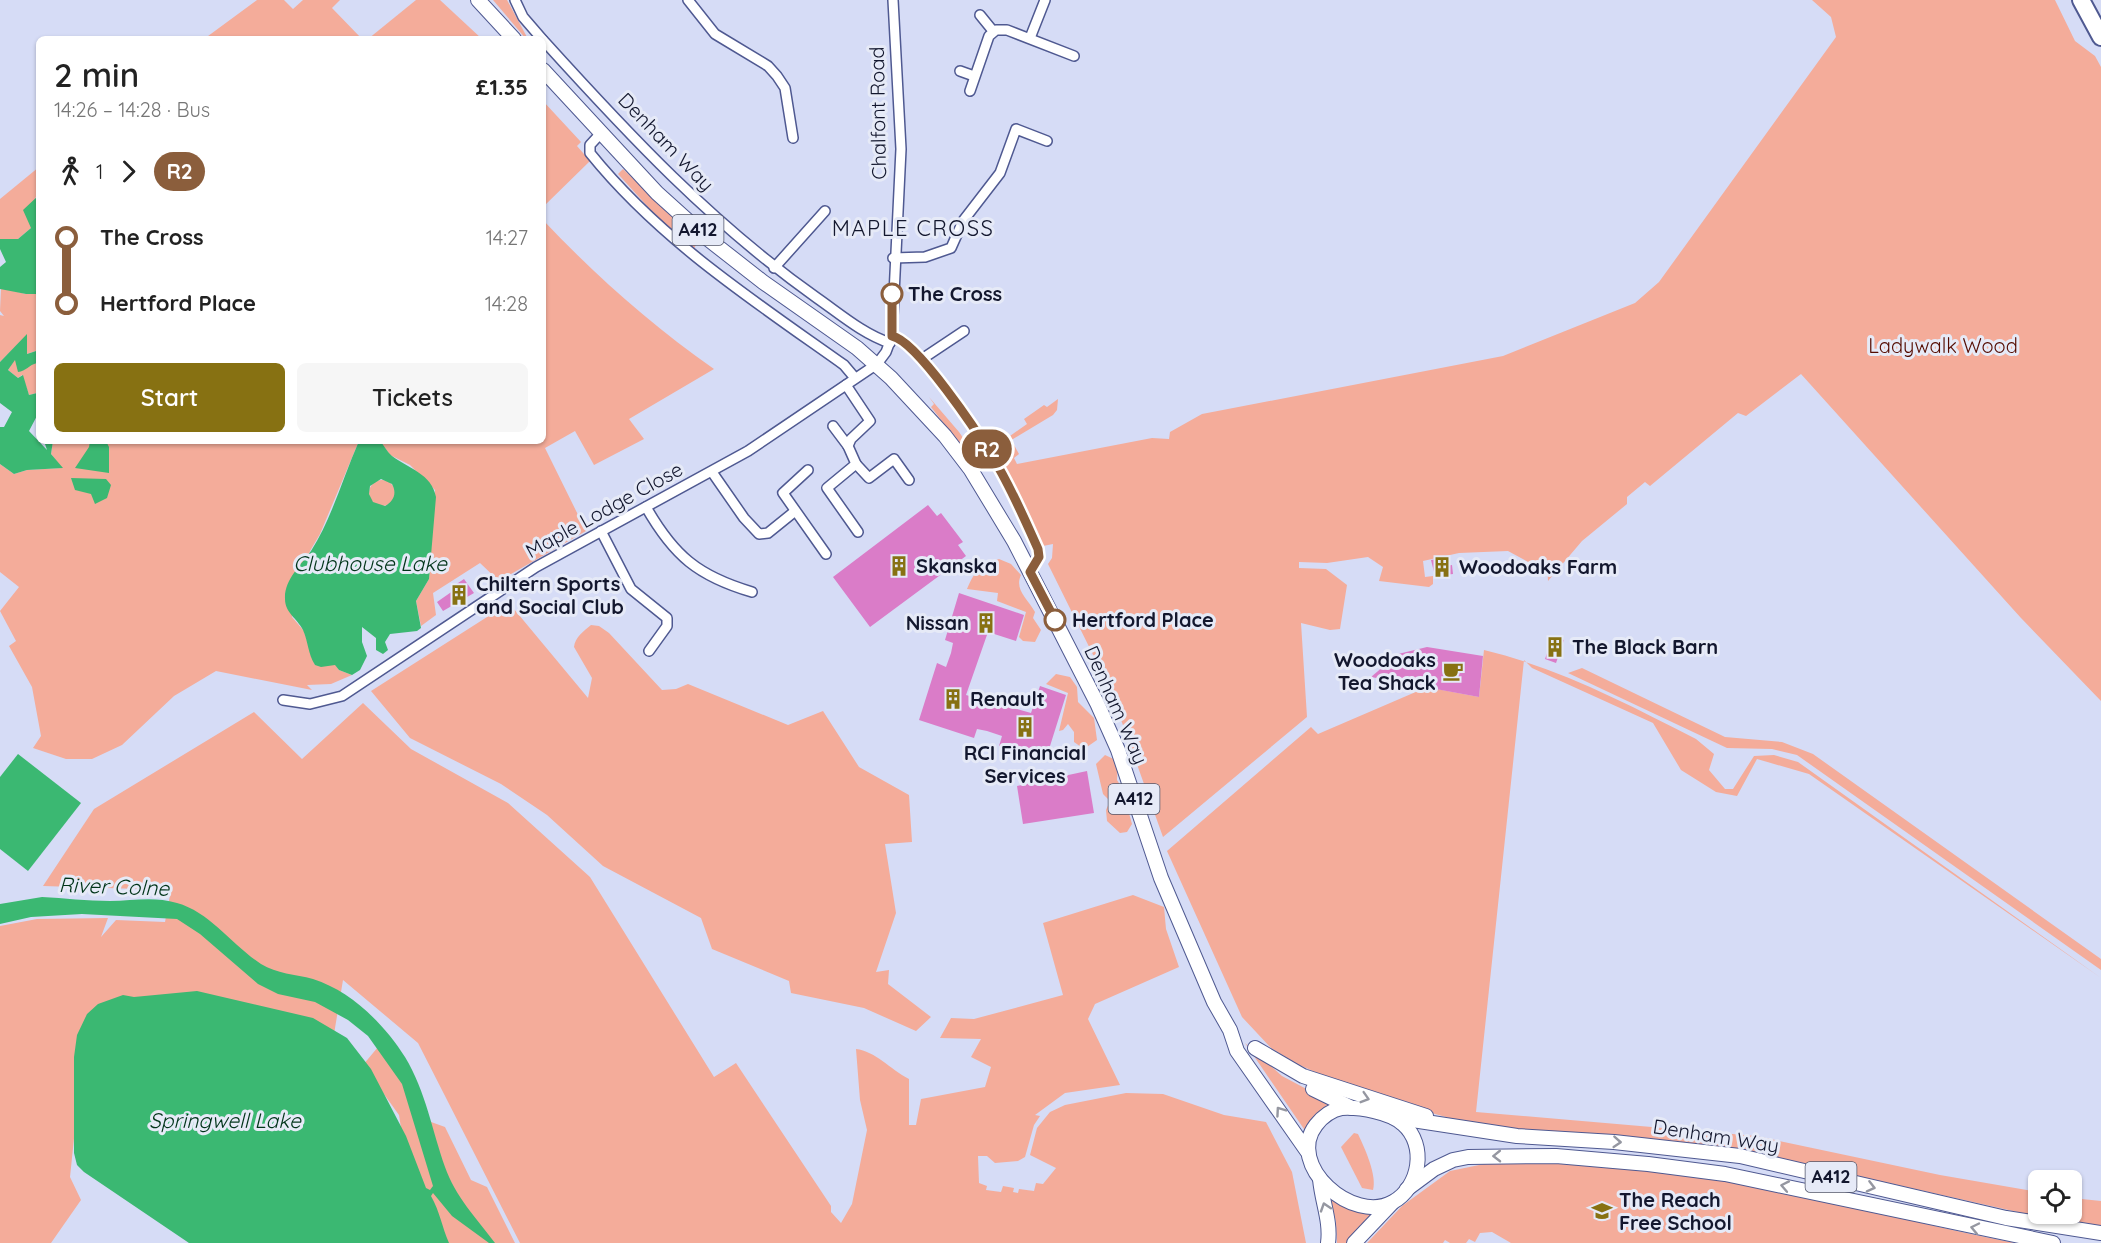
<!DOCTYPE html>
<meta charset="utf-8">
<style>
:root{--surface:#fff;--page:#f6f6f6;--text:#222;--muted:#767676;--accent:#877112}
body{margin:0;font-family:Quicksand,sans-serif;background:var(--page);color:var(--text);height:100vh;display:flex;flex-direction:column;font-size:22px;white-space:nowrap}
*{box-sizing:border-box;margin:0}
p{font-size:20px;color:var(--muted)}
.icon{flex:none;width:33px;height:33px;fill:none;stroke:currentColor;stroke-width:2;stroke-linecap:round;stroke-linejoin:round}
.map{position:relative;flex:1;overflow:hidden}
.panel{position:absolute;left:36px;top:36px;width:510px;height:408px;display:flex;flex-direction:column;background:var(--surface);border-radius:9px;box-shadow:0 2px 4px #0004}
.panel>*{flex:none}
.badge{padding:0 12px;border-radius:20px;font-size:21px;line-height:39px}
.tools{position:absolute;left:2028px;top:1170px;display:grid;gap:12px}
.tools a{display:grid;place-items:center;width:54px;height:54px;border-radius:9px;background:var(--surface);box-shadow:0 2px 4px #0004;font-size:30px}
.map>.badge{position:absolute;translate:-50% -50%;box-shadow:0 0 0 3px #fff}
.legs{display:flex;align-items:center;gap:9px;height:66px;padding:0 18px;font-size:20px}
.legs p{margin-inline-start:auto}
.overview{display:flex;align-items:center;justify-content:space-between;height:102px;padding:0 18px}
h1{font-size:33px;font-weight:600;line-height:45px}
.cta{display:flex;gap:12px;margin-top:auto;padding:12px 18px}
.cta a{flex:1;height:69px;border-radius:9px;background:var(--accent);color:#fff;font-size:24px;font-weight:600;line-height:69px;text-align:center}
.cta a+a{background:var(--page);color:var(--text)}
ul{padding:0 18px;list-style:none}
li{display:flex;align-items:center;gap:21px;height:66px;font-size:22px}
li i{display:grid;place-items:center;width:9px;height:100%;margin:0 8px;background:currentColor}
li i::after{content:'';width:15px;height:15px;margin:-8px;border:4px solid;border-radius:50%;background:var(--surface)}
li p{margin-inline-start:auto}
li:first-child i{background:linear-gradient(#0000 50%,currentColor 0)}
li:last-child i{background:linear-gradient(currentColor 50%,#0000 0)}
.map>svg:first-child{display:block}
.green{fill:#f4ac9a}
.water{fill:#3bb872;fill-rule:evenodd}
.building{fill:#da7cc8}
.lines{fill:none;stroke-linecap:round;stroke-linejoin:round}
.street-casing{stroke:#4f5991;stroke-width:12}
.primary-casing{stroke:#4f5991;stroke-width:16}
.highway-casing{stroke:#4f5991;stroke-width:20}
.street{stroke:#fff;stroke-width:9}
.primary{stroke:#fff;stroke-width:14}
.highway{stroke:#fff;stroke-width:16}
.oneway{stroke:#9597a1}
.line-1-casing{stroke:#fff;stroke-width:14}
.line-1{stroke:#8b5e3c;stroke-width:9}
.stop-1-dot{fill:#fff;stroke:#8b5e3c;stroke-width:3}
.labels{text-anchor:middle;stroke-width:6;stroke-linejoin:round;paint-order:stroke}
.shield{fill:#e6eaf7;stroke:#52566a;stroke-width:1.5}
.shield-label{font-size:18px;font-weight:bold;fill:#13172e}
.street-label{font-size:20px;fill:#13172e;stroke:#e6eaf7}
.stop-label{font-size:20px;font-weight:bold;fill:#13172e;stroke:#e6eaf7;text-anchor:start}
.park-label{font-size:20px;fill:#550b00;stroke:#e6eaf7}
.poi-label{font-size:20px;font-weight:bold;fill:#13172e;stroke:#e6eaf7;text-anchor:start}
.water-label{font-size:21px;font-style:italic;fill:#003419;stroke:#e6eaf7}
.quarter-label{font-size:22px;letter-spacing:1.5px;fill:#13172e;stroke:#e6eaf7}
</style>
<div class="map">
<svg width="2101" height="1243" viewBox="0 0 2101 1243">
<rect width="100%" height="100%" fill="#d6dcf6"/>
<g class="green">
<polygon points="257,0 284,0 293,9 303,0 340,0 332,8 362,39 204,39"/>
<polygon points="416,0 440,0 482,39 368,39"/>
<polygon points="493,0 507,0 528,39 526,39"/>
<polygon points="1812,0 2055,0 2075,41 2095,56 2101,67 2101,701 2021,618 1801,374 1746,416 1738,413 1650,486 1645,482 1627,497 1627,504 1582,541 1548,581 1547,564 1541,569 1508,551 1459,553 1423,561 1425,577 1433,576 1433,584 1429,587 1379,581 1383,567 1368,557 1327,563 1299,562 1299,568 1326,569 1347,585 1340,629 1330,630 1301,623 1307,717 1163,837 1110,689 1048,564 1052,558 1053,544 1043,546 1039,542 998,454 1014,445 1019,454 1014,458 1017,464 1152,438 1169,439 1170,432 1202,414 1503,356 1635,303 1659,282 1836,37 1831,17"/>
<polygon points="543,101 581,142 577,146 590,161 543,207"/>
<polygon points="39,167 39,195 35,198 31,228 18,239 0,239 0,199"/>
<polygon points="623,169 698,240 694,249 658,218 618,174"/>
<path d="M 543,220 C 595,275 651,325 714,369 L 629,419 L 644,439 L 594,465 L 575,431 L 545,448 L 586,531 L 499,581 L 480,563 L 433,593 L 436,615 L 421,626 L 416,601 L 429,579 L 435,490 L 410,465 L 390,455 L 380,441 L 543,441 Z"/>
<polygon points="1,288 26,294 39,294 39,350 27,354 27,335 0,362 0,315 4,316 0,311"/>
<polygon points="15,359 31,364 37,363 39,366 37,393 29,395 22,375 18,378 8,370"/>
<polygon points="929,397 959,432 980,462 976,465 931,407 934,404"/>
<polygon points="1058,399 1057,410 1053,415 1008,442 1000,443 1027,424 1024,419 1044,405 1047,407"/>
<polygon points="53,441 359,441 320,534 310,551 292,617 304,631 315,665 335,664 339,670 352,675 331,684 307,685 312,690 216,671 174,696 122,745 92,759 66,759 33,748 41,736 32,687 9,646 16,641 0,611 19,587 0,572 0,464 14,474 27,470 62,468 51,454"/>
<circle cx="382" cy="493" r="13"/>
<path d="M 999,559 L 1011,564 L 1021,575 C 1014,590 1028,599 1035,612 L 1033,618 L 1041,630 L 1035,642 L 1023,641 L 1019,637 L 1026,612 L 997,601 L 998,593 L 967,589 C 975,571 979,565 999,559 Z"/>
<path d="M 509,603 L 588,698 L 592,678 L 574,647 C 575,637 584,631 591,625 L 599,626 L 609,633 L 662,690 L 676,689 L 688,684 L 788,725 L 823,711 L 859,767 L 909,795 L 912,842 L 885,844 L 896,913 L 876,972 L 889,970 L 888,984 L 931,1017 L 916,1031 L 864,1008 L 791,993 L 789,981 L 712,949 L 701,918 L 603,866 L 547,815 L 501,784 L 410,738 L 371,691 Z"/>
<path d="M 1484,650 C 1559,668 1628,704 1696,739 L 1714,754 L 1709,770 L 1725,789 L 1733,789 L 1754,756 L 1774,755 L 1798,762 L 2101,978 L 1809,774 L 1757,759 L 1737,796 L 1716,792 L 1681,770 L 1653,723 L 1532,668 L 1524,660 L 1476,1112 L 1756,1136 L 1940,1175 L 2038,1192 L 2038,1214 L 2072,1214 L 2072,1198 L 2101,1201 L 2101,1226 L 2035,1216 L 1791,1161 L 1471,1124 L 1367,1095 L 1297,1064 L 1271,1048 L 1242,1017 L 1167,851 L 1311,727 L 1318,734 L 1418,691 L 1421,686 L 1479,697 Z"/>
<polygon points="1582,668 1725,737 1782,742 1813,754 2101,959 2101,970 1797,755 1772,749 1727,748 1568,673"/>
<polygon points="1056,674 1070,677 1077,687 1078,702 1094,718 1097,740 1084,749 1074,742 1074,732 1068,724 1063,730 1059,731 1068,693 1046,684"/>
<path d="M 363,703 L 411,749 L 508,803 L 590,877 L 714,1077 L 736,1063 L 831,1206 L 831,1212 L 841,1223 L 852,1204 L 867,1130 L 860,1100 L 856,1049 C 875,1051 890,1069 909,1079 L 909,1125 L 916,1125 L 921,1099 L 985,1087 L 991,1067 L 971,1057 L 981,1039 L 940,1038 L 951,1018 L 974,1019 L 1063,995 L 1043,923 L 1133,895 L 1164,907 L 1166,929 L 1179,967 L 1095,1004 L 1088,1019 L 1120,1085 L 1065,1093 L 1035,1115 L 1040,1116 L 1034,1125 L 1025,1157 L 1018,1161 L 995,1163 L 987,1156 L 978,1156 L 979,1183 L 987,1186 L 986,1190 L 1001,1192 L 1003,1186 L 1014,1188 L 1013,1192 L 1018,1193 L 1019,1189 L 1034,1191 L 1036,1183 L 1043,1184 L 1056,1168 L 1030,1155 L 1037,1128 L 1050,1112 L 1065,1105 L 1126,1093 L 1163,1094 L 1224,1115 L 1266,1122 L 1292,1172 L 1306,1243 L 520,1243 L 418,1043 L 343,980 L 333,1040 L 86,1023 L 70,1177 L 81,1200 L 51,1243 L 0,1243 L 0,926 L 37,919 L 108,918 L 101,937 L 116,920 L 165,922 L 171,890 L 43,886 L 94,809 L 254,712 L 302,759 Z"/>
<polygon points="1105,755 1118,761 1117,780 1122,788 1132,824 1127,832 1120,833 1107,821 1106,810 1110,801 1103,794 1096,764"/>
<polygon points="1245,1043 1282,1076 1331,1102 1313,1117 1306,1132"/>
<polygon points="378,1047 406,1083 420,1118 445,1127 471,1180 487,1187 515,1243 441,1243 408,1173 399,1115 363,1065"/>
<path d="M 1354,1133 L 1358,1134 C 1365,1149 1377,1175 1373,1190 L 1362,1188 L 1341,1147 Z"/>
<path d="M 1489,1163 C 1545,1163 1602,1164 1658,1171 C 1778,1184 1896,1220 2015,1243 L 1511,1243 L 1492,1232 L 1480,1233 L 1475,1242 L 1469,1239 L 1466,1243 L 1450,1243 L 1445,1240 L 1443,1243 L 1367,1243 L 1402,1206 L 1450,1171 Z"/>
<polygon points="1330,1198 1350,1209 1374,1214 1347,1243 1337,1243 1336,1222"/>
</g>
<g class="water">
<polygon points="39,195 39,294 26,294 0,289 0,267 6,262 0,249 0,239 18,239 31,228 23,210"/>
<path d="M 27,334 L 27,354 L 39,350 L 39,366 L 37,363 C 29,365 26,371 18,372 L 15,360 L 8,370 L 18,378 L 23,375 L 29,395 L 37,393 L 39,388 L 39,412 L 29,431 L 47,450 L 44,441 L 53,441 L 51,454 L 63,468 L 27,470 L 14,474 L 0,464 L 0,427 L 4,427 L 12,412 L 0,403 L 0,362 Z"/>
<polygon points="90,441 106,441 109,447 109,473 75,468 89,447"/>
<path d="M 359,441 L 380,441 C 384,445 387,452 392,456 C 408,468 432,474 436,497 L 429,579 L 416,601 L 421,628 L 417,631 L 390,634 L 385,642 L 388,650 L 383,654 L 376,650 L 376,638 L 362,627 L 362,642 L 367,656 L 360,670 L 352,675 L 339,670 L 335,665 L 321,667 L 315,665 C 308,654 308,641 303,630 C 297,618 285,613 285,599 C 284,580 301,565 311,551 C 332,518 343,477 359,441 ZM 381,479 L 392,484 C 397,493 394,501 385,506 L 373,502 L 369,494 L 370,486 Z"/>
<polygon points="71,478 106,479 111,485 107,498 95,504 91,494 75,490"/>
<polygon points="18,754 81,803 28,871 0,849 0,777"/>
<path d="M 42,897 C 64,898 87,901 110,901 C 133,901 153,896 177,903 C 210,912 233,946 261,964 C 277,974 295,974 313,979 C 351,991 384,1024 405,1057 C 426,1092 432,1130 445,1167 C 455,1196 477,1219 495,1243 L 489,1243 L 452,1216 L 433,1193 L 431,1196 C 440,1212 442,1227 449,1243 L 189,1243 L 84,1172 L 77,1165 L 74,1153 L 74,1057 L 77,1035 L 87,1014 L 98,1004 L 123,995 L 134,997 L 197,991 L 313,1018 L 347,1038 L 371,1069 L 406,1136 L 426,1188 L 430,1190 L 433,1186 L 402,1084 L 368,1036 L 348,1020 L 315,1002 L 278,994 L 258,984 L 200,934 L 177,919 L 82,914 L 31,917 L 0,924 L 0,904 Z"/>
</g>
<g class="building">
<polygon points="928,505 937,516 941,513 963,542 958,545 966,556 870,627 833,577"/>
<polygon points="1445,558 1446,566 1452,565 1453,574 1435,576 1431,560"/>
<polygon points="464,579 474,593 443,611 437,602 457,588 455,585"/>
<polygon points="959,593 1024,615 1016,641 988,632 966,695 1031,713 1040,686 1066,695 1045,762 999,746 1002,736 987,731 977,729 974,738 919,720 937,663 946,667 951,653 953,643 945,640"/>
<polygon points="1553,636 1564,640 1556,663 1545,659"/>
<polygon points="1427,647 1483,656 1479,697 1371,677 1398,654"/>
<polygon points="1087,771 1094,813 1023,824 1017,786"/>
</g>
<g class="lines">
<g class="street-casing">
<g id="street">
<polyline points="515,0 523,17 542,39"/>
<polyline points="688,0 715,34 768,66 777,76 785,88 793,138"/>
<polyline points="980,15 993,31"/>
<polyline points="1030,38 1045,0"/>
<path d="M 543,40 C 629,135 711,223 817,298 C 840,314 863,334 890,343"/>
<polyline points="960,71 974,76"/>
<polyline points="970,91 989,36 996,30 1007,30 1074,56"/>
<path d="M 601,133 L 590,145 L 590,153 C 660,240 754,301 844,365 L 855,378"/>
<polyline points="893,258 925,257 951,248 963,221 1000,173 1016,129 1047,141"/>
<polyline points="774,268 825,211"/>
<path d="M 892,336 C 917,341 978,433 993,458 C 1011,487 1024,518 1038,549 L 1039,557 L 1030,572"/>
<polyline points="922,359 964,331"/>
<polyline points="846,385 870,421 851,439 848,446 856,464 827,488 858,532"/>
<polyline points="833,426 848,446"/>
<polyline points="856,464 869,478 894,459 909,480"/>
<polyline points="808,470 783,493 826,554"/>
<polyline points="712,472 744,518 759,534 768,533 794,512"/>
<path d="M 646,507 C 674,556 698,576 752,592"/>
<polyline points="601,531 631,589 667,618 667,626 649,651"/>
<polyline points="283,700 310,704 342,696 536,567 748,451 877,364 886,352 892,336 901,149 893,0"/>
</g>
</g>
<g class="primary-casing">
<g id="primary">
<polyline points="478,0 514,39"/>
<polyline points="543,70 657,193 708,239 763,282 857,348 891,378 945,436 971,470 1014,541 1097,703 1118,750 1161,878 1214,1002 1230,1030 1237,1051 1307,1151"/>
<polyline points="1255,1048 1303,1076 1426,1116"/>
<polyline points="1313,1089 1352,1108"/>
<path d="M 1342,1108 C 1360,1107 1390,1112 1403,1124 C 1427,1145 1420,1187 1393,1202 C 1353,1225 1285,1165 1316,1125 C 1323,1116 1332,1110 1342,1108 Z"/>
<polyline points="1393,1117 1517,1136 1614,1142 1740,1156 2006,1218 2101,1233"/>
<path d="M 1320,1179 C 1322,1202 1331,1221 1328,1243"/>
<polyline points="1407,1189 1434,1169 1453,1160 1468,1157 1556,1156 1648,1164 1725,1174 2053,1243"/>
<polyline points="1354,1243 1392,1203"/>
</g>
</g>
<g class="highway-casing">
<polyline id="highway" points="2081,0 2101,37"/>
</g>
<use href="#street" class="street"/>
<use href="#primary" class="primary"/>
<use href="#highway" class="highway"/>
</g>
<defs><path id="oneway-chevron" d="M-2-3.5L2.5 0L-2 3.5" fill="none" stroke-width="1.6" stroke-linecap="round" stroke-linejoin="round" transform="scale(1.5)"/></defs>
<g class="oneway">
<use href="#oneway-chevron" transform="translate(1365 1098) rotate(17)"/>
<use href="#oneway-chevron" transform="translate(1280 1111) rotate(-125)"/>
<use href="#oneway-chevron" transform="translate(1617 1142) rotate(4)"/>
<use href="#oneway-chevron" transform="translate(1497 1156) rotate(179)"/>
<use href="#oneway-chevron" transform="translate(1785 1186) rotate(-169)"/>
<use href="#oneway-chevron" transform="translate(1871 1187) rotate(14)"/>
<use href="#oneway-chevron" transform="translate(1325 1207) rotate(-108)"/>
<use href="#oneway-chevron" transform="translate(1975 1228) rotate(-168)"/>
</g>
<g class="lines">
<g class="line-1-casing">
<path id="line-1" d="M 892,294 L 892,336 C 917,341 978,433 993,458 C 1011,487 1024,518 1038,549 L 1039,557 L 1030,572 L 1055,620"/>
</g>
<use href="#line-1" class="line-1"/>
</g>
<defs>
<g id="building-bare" transform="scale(1.62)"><path d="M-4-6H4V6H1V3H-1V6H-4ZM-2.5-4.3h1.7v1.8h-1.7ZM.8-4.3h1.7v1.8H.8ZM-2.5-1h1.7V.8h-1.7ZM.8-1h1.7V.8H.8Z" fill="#877112" stroke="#e6eaf7" stroke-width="2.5" paint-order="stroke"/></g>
<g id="cafe-bare" transform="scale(1.62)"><path d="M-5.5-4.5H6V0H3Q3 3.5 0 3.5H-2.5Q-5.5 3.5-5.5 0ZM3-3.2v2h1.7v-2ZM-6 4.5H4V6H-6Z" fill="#877112" stroke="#e6eaf7" stroke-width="2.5" paint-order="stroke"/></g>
<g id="school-bare" transform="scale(1.62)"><path d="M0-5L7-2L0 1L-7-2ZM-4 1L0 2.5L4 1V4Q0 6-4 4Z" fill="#877112" stroke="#e6eaf7" stroke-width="2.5" paint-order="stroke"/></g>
</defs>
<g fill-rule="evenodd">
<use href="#building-bare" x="899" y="566"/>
<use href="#building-bare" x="1442" y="567"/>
<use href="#building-bare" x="459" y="595"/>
<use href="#building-bare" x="986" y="623"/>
<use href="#building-bare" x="1555" y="647"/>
<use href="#cafe-bare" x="1453" y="671"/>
<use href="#building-bare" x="953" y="699"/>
<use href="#building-bare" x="1025" y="727"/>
<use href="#school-bare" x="1602" y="1211"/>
</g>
<g class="stop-1-dot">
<circle cx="892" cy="294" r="10"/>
<circle cx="1055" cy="620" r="10"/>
</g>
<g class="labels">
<g class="shield">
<rect x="672.5" y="215" width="51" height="30" rx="4.5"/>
<rect x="1108.5" y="784" width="51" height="30" rx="4.5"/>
<rect x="1805.5" y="1162" width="51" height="30" rx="4.5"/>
</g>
<g class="shield-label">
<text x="698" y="236">A412</text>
<text x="1134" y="805">A412</text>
<text x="1831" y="1183">A412</text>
</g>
<g class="street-label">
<text transform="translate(878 113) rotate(-91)" y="7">Chalfont Road</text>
<text transform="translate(666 142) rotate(46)" y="7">Denham Way</text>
<text transform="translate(604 510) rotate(-29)" y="7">Maple Lodge Close</text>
<text transform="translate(1116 705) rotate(66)" y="7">Denham Way</text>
<text transform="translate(1716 1136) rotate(9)" y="7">Denham Way</text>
</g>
<g class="stop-label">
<text x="908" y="301">The Cross</text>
<text x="1072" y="627">Hertford Place</text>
</g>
<g class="park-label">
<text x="1943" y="353">Ladywalk Wood</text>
</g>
<g class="poi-label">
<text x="916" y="573">Skanska</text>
<text x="1459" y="574">Woodoaks Farm</text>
<text x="476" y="591">Chiltern Sports<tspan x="476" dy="23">and Social Club</tspan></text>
<text x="969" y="630" text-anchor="end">Nissan</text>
<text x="1572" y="654">The Black Barn</text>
<text x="1436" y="667" text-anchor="end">Woodoaks<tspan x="1436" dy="23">Tea Shack</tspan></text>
<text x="970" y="706">Renault</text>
<text x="1025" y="760" text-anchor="middle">RCI Financial<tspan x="1025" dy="23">Services</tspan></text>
<text x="1619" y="1207">The Reach<tspan x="1619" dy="23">Free School</tspan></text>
</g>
<g class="water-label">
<text x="370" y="571">Clubhouse Lake</text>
<text transform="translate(114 887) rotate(2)" y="7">River Colne</text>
<text x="225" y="1128">Springwell Lake</text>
</g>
<g class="quarter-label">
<text x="913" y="236">MAPLE CROSS</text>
</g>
</g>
</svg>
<div class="tools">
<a><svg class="icon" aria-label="locate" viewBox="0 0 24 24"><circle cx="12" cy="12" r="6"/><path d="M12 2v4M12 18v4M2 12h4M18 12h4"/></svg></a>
</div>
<b class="badge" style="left:987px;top:449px;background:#8b5e3c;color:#fff">R2</b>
<section class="panel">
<div class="overview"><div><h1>2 min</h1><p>14:26 – 14:28 · Bus</p></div><b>£1.35</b></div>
<div class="legs"><svg class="icon" aria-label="walk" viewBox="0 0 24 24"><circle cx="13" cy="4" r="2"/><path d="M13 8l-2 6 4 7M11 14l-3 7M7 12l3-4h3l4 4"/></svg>1<svg class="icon" aria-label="forward" viewBox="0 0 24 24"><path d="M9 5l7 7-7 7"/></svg><b class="badge" style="background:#8b5e3c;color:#fff">R2</b></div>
<ul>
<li><i style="color:#8b5e3c"></i><b>The Cross</b><p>14:27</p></li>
<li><i style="color:#8b5e3c"></i><b>Hertford Place</b><p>14:28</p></li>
</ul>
<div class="cta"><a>Start</a><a>Tickets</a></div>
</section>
</div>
